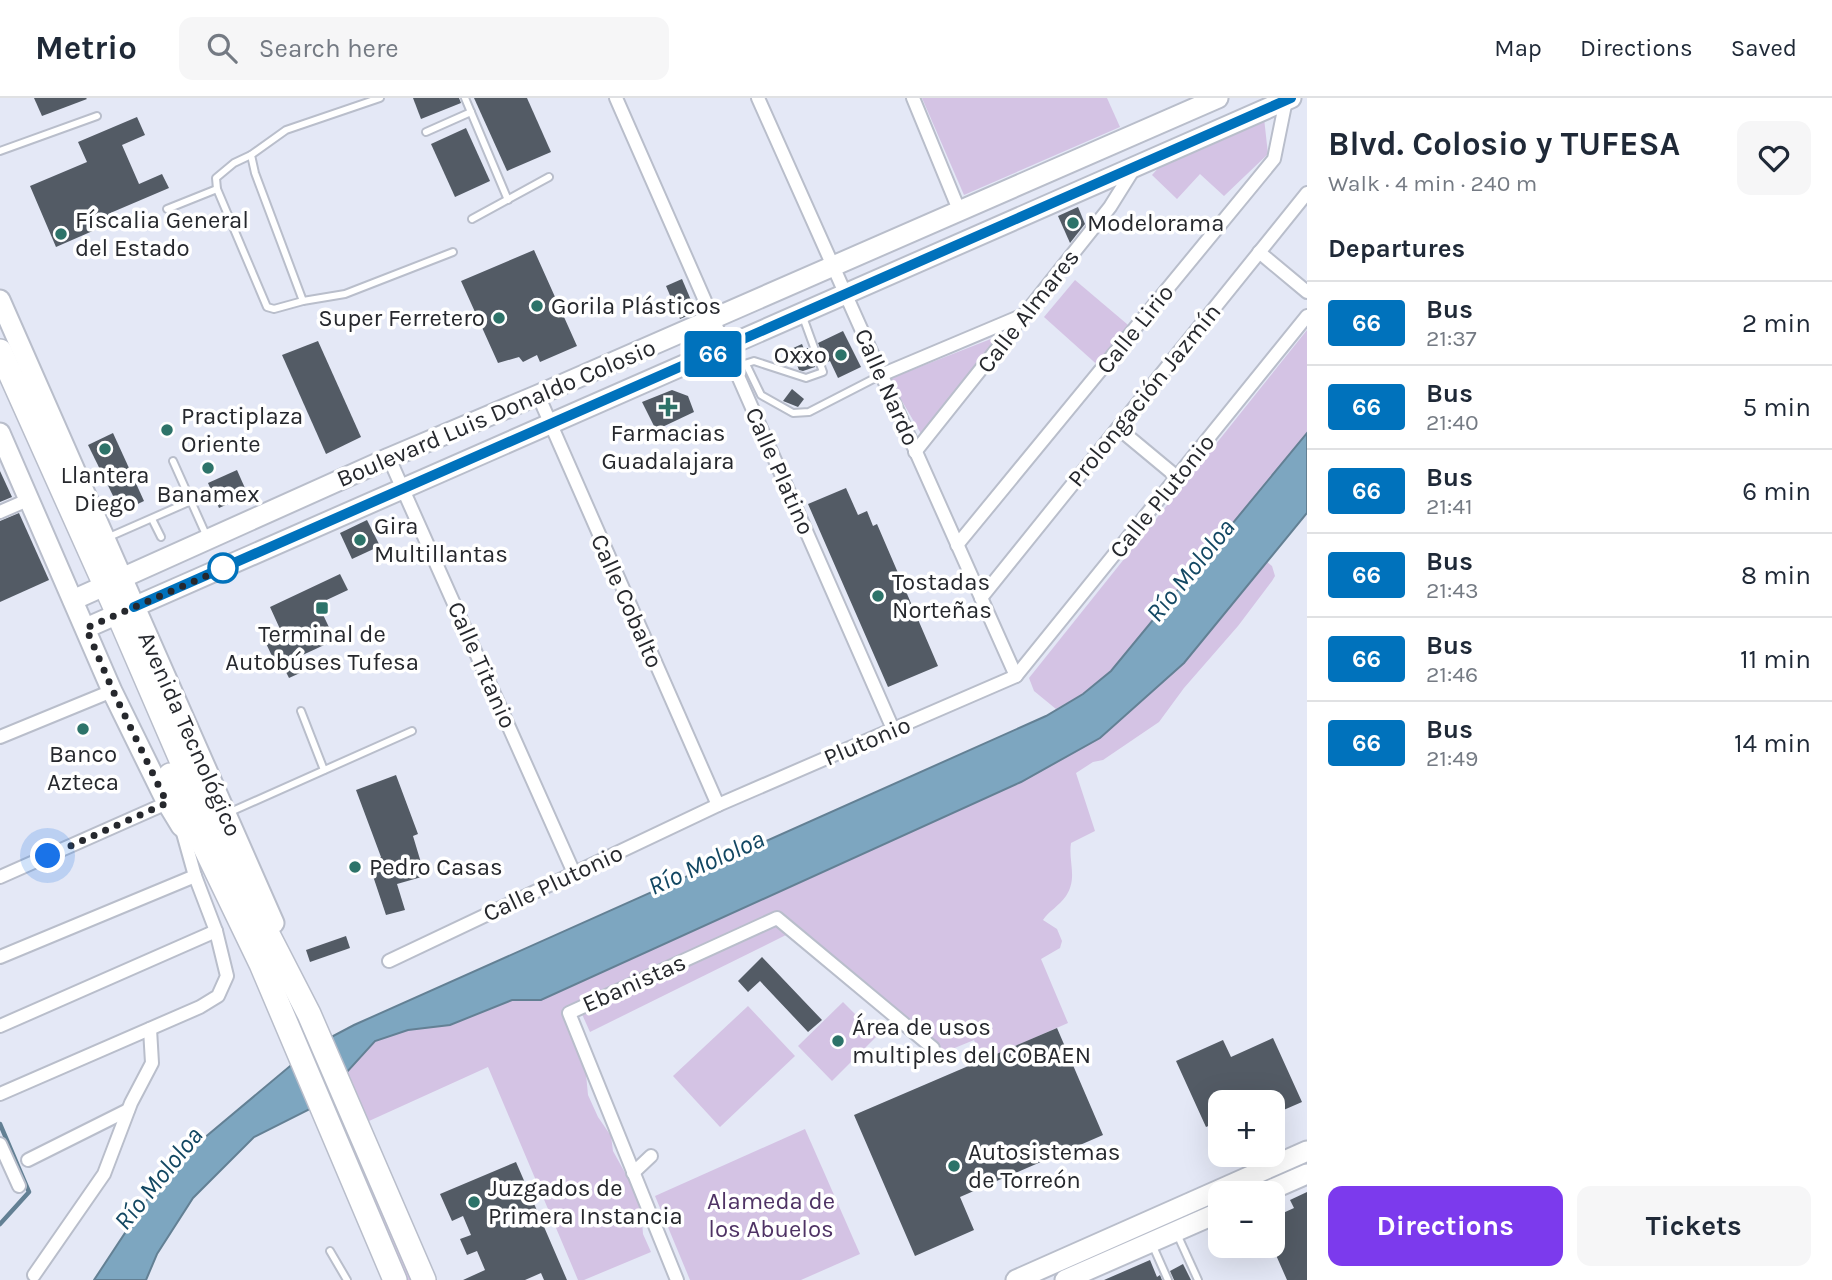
<!DOCTYPE html>
<meta charset="utf-8">
<style>
:root{--surface:#fff;--page:#f6f6f7;--text:#1f2937;--muted:#747a83;--line:#e0e1e3;--accent:#7c3aed}
body{margin:0;font-family:Karla,sans-serif;background:var(--page);color:var(--text);height:100vh;display:flex;flex-direction:column;font-size:26px;white-space:nowrap}
*{box-sizing:border-box;margin:0}
p{font-size:23px;color:var(--muted)}
.icon{flex:none;width:38px;height:38px;fill:none;stroke:currentColor;stroke-width:2;stroke-linecap:round;stroke-linejoin:round}
.map{position:relative;flex:1;overflow:hidden}
.details{display:flex;flex-direction:column;background:var(--surface);width:525px}
.details>*{flex:none}
.badge{padding:0 14px;border-radius:5px;font-size:24px;line-height:46px}
.buttons{position:absolute;left:1208px;top:992px;display:grid;gap:14px}
.buttons a{display:grid;place-items:center;width:77px;height:77px;border-radius:14px;background:var(--surface);box-shadow:0 7px 28px #0002;font-size:35px}
.you{position:absolute;width:35px;height:35px;margin:-18px;border:5px solid #fff;border-radius:50%;background:#1a73e8;box-shadow:0 0 0 10px #1a73e833}
.map>.badge{position:absolute;translate:-50% -50%;box-shadow:0 0 0 4px #fff}
h2{padding:0 21px;font-size:26px;line-height:63px}
.round{display:grid;place-items:center;flex:none;width:74px;height:74px;border-radius:14px;background:var(--page)}
.overview{display:flex;align-items:center;justify-content:space-between;height:119px;padding:0 21px}
h1{font-size:33px;font-weight:700;line-height:52px}
.primary-button{display:flex;gap:14px;margin-top:auto;padding:14px 21px}
.primary-button a{flex:1;height:80px;border-radius:14px;background:var(--accent);color:#fff;font-size:28px;font-weight:700;line-height:80px;text-align:center}
.primary-button a+a{background:var(--page);color:var(--text)}
ul{padding:0;list-style:none}
li{display:flex;align-items:center;gap:21px;height:84px;padding:0 21px;border-top:2px solid var(--line)}
li div{flex:1}
li b{display:block;font-size:26px}
li em{font-style:normal}
li .badge{min-width:77px;font-weight:700;text-align:center}
header{display:flex;align-items:center;gap:42px;box-sizing:border-box;height:98px;padding:0 35px;background:var(--surface);border-bottom:2px solid var(--line)}
header strong{font-size:33px}
nav{display:flex;gap:38px;margin-inline-start:auto;font-size:24px}
.search{width:490px;height:63px;background:var(--page);display:flex;align-items:center;gap:18px;box-sizing:border-box;padding:0 24px;border-radius:14px;color:var(--muted);font-size:26px}
main{display:flex;flex:1;min-height:0}
.map>svg:first-child{display:block}
.green{fill:#d4c3e4}
.water{fill:#7da6c0;stroke:#638094;stroke-width:2}
.lines{fill:none;stroke-linecap:round;stroke-linejoin:round}
.stream{stroke:#638094;stroke-width:4.5}
.building{fill:#535b65}
.lane-casing{stroke:#b9becb;stroke-width:10}
.street-casing{stroke:#b9becb;stroke-width:16}
.primary-casing{stroke:#b9becb;stroke-width:23}
.highway-casing{stroke:#b9becb;stroke-width:26}
.lane{stroke:#fff;stroke-width:6}
.street{stroke:#fff;stroke-width:12}
.primary{stroke:#fff;stroke-width:19}
.highway{stroke:#fff;stroke-width:23}
.line-casing{stroke:#fff;stroke-width:16}
.line{stroke:#0072bc;stroke-width:10}
.walk{stroke:#26282d;stroke-width:7;stroke-dasharray:0 12.6}
.poi-dot{fill:#2d7369;stroke:#fff;stroke-width:2.5}
.stop-dot{fill:#fff;stroke:#0072bc;stroke-width:3.5}
.labels{text-anchor:middle;stroke-width:7;stroke-linejoin:round;paint-order:stroke}
.poi-label{font-size:24px;fill:#26282d;stroke:#fff;text-anchor:start}
.street-label{font-size:24px;fill:#26282d;stroke:#fff}
.park-label{font-size:24px;fill:#4f3365;stroke:#fff}
.water-label{font-size:26px;font-style:italic;fill:#124762;stroke:#fff}
</style>
<header>
<strong>Metrio</strong>
<div class="search"><svg class="icon" aria-label="search" viewBox="0 0 24 24"><circle cx="10" cy="10" r="6"/><path d="M15 15l6 6"/></svg>Search here</div>
<nav><a>Map</a><a>Directions</a><a>Saved</a></nav>
</header>
<main>
<div class="map">
<svg width="1307" height="1182" viewBox="0 0 1307 1182">
<rect width="100%" height="100%" fill="#e4e8f6"/>
<g class="green">
<polygon points="922,0 1107,0 1120,29 964,97"/>
<polygon points="1264,20 1268,56 1224,98 1200,76 1177,101 1152,77 1162,66"/>
<polygon points="1075,182 1134,232 1102,271 1044,219"/>
<polygon points="1307,232 1307,335 1111,573 1083,596 1056,611 1034,593 1029,580"/>
<polygon points="1006,235 923,339 889,281"/>
<path d="M 1267,464 L 1272,468 L 1275,478 L 1272,483 L 1238,528 L 1184,590 L 1159,624 L 1103,662 L 1093,664 L 1076,675 L 1095,733 L 1071,745 C 1068,763 1078,780 1066,798 C 1059,808 1049,813 1043,822 L 1057,831 L 1062,843 L 1060,850 L 1041,861 L 1068,925 L 983,962 L 974,942 L 945,954 L 785,820 L 569,915 L 586,976 L 588,997 L 598,1019 L 611,1038 L 613,1053 L 629,1082 L 641,1112 L 643,1136 L 651,1154 L 584,1182 L 578,1182 L 488,969 L 369,1023 L 346,975 L 375,943 L 408,932 L 450,927 L 512,902 L 541,902 L 881,748 L 1064,660 L 1100,640 L 1184,565 Z"/>
<polygon points="772,825 786,837 590,934 581,914"/>
<polygon points="843,904 877,938 832,983 798,948"/>
<polygon points="748,908 795,958 720,1029 673,978"/>
<polygon points="342,1012 416,1182 407,1182 405,1178 335,1016"/>
<polygon points="805,1031 860,1156 801,1182 690,1182 655,1098"/>
</g>
<polygon class="water" points="1307,335 1307,415 1184,565 1100,640 1021,684 541,902 512,902 450,927 408,932 375,943 335,987 329,998 314,1009 254,1039 193,1100 157,1156 146,1182 94,1182 156,1088 203,1041 314,948 354,927 1046,618 1083,596 1111,573"/>
<g class="lines">
<polyline class="stream" points="0,1026 29,1094 0,1126"/>
</g>
<g class="building">
<polygon points="34,0 86,0 87,1 42,18"/>
<polygon points="413,0 459,0 461,5 421,21"/>
<polygon points="474,0 527,0 551,54 507,73"/>
<polygon points="137,19 145,37 122,47 139,86 162,76 169,90 108,116 111,125 56,149 30,88 87,64 78,44"/>
<polygon points="466,30 490,83 455,99 431,46"/>
<polygon points="1078,109 1085,126 1070,145 1058,118"/>
<polygon points="534,152 577,248 540,264 537,257 523,264 519,259 498,265 461,183"/>
<polygon points="682,181 696,214 680,221 666,188"/>
<polygon points="843,233 861,269 838,280 830,263 826,265 818,245"/>
<polygon points="318,243 361,339 326,356 282,257"/>
<polygon points="802,246 804,251 808,250 815,269 803,273 799,272 791,251"/>
<polygon points="792,291 804,301 798,309 783,303"/>
<polygon points="672,292 688,298 694,314 656,332 642,304"/>
<polygon points="113,335 144,403 121,414 88,347"/>
<polygon points="237,372 248,397 219,410 208,385"/>
<polygon points="0,373 12,399 0,404"/>
<polygon points="846,390 858,417 867,413 873,428 877,426 938,568 888,589 808,406"/>
<polygon points="19,415 49,482 0,504 0,423"/>
<polygon points="367,422 380,448 352,461 340,435"/>
<polygon points="340,476 348,492 318,506 335,542 294,561 300,575 289,580 285,572 280,575 263,539 280,531 270,509"/>
<polygon points="396,677 418,736 413,738 425,778 397,786 405,812 386,817 368,763 381,759 356,692"/>
<polygon points="346,838 350,850 310,864 306,852"/>
<polygon points="762,859 822,922 808,934 760,883 748,894 738,883"/>
<polygon points="1057,930 1103,1037 960,1099 974,1132 915,1158 854,1017"/>
<polygon points="1273,940 1302,1004 1272,1017 1272,1004 1220,1004 1220,1023 1206,1029 1176,963 1223,942 1231,959"/>
<polygon points="516,1064 567,1182 544,1182 541,1175 525,1182 463,1182 485,1172 477,1153 467,1157 460,1141 471,1137 463,1118 452,1123 440,1096"/>
<polygon points="1307,1094 1307,1182 1287,1182 1272,1148 1272,1120 1294,1110 1290,1102"/>
<polygon points="1150,1162 1157,1179 1160,1177 1162,1182 1104,1182"/>
<polygon points="1183,1166 1191,1182 1174,1182 1170,1173"/>
</g>
<g class="lines">
<g class="lane-casing">
<g id="lane">
<polyline points="465,0 508,102"/>
<polyline points="426,34 471,14"/>
<polyline points="0,53 97,18"/>
<polyline points="251,57 234,65 216,80 217,91 267,209 274,211 303,203 345,196 453,154"/>
<polyline points="167,111 217,91"/>
<polyline points="472,121 549,79"/>
<polyline points="303,203 255,75 251,57 286,32 380,0"/>
<polyline points="746,266 761,297 793,315 809,314 881,277"/>
<polyline points="735,269 754,263 806,280 823,274 803,219"/>
<polyline points="173,363 207,439"/>
<polyline points="152,421 161,439"/>
<polyline points="109,439 191,403"/>
<polyline points="301,613 324,672"/>
<polyline points="228,715 412,633"/>
<polyline points="1177,1136 1198,1182"/>
<polyline points="1152,1146 1168,1182"/>
<polyline points="330,1153 347,1182"/>
</g>
</g>
<g class="street-casing">
<g id="street">
<polyline points="616,0 893,631"/>
<polyline points="758,0 1016,578"/>
<polyline points="913,0 959,112"/>
<polyline points="1259,154 1307,194"/>
<polyline points="881,277 1026,216"/>
<polyline points="538,297 718,707"/>
<polyline points="1118,330 1177,379"/>
<polyline points="915,354 1110,109 1135,69"/>
<polyline points="389,360 574,775"/>
<polyline points="0,414 30,401"/>
<polyline points="957,447 1274,61 1286,2"/>
<polyline points="981,500 1307,95"/>
<polyline points="0,639 112,593"/>
<polyline points="0,779 167,705"/>
<polyline points="0,859 195,778"/>
<polyline points="389,863 718,707 1016,578 1307,218"/>
<polyline points="0,928 216,833"/>
<polyline points="0,996 200,909 218,898 227,878 216,833 195,778 181,728"/>
<polyline points="0,1046 19,1088"/>
<polyline points="28,1062 128,1012"/>
<polyline points="633,1075 651,1058"/>
<polyline points="34,1177 104,1076 131,1005 152,965 150,931"/>
<polyline points="677,1182 569,915 777,820 933,950"/>
</g>
</g>
<g class="primary-casing">
<g id="primary">
<polyline points="0,202 274,825"/>
<polyline points="0,335 112,593 167,705 181,728 201,744"/>
<polyline points="73,502 389,360 538,297 1218,0"/>
<polyline points="86,530 1291,0"/>
<polyline points="1261,1096 1307,1076"/>
<polyline points="1016,1182 1307,1053"/>
<polyline points="1065,1182 1220,1114"/>
</g>
</g>
<g class="highway-casing">
<g id="highway">
<polyline points="0,253 118,516 194,692 309,916 424,1182"/>
<polyline points="170,677 261,866 395,1182"/>
</g>
</g>
<use href="#lane" class="lane"/>
<use href="#street" class="street"/>
<use href="#primary" class="primary"/>
<use href="#highway" class="highway"/>
</g>
<g class="lines">
<g class="line-casing">
<polyline id="line" points="134,509 1291,0"/>
</g>
<use href="#line" class="line"/>
<polyline class="walk" points="48,758 167,705 113,593 86,530 225,470 223,470"/>
</g>
<g class="poi-dot">
<circle cx="1073" cy="125" r="7"/>
<circle cx="61" cy="136" r="7"/>
<circle cx="537" cy="208" r="7"/>
<circle cx="499" cy="220" r="7"/>
<circle cx="841" cy="257" r="7"/>
<path d="M664.5 298.5h7v7h7v7h-7v7h-7v-7h-7v-7h7z"/>
<circle cx="167" cy="332" r="7"/>
<circle cx="105" cy="351" r="7"/>
<circle cx="208" cy="370" r="7"/>
<circle cx="360" cy="442" r="7"/>
<circle cx="878" cy="498" r="7"/>
<rect x="315" y="503" width="14" height="14" rx="3.5"/>
<circle cx="83" cy="631" r="7"/>
<circle cx="355" cy="769" r="7"/>
<circle cx="838" cy="943" r="7"/>
<circle cx="954" cy="1068" r="7"/>
<circle cx="474" cy="1104" r="7"/>
</g>
<circle class="stop-dot" cx="223" cy="470" r="14"/>
<g class="labels">
<g class="poi-label">
<text x="75" y="130">Físcalia General<tspan x="75" dy="28">del Estado</tspan></text>
<text x="1087" y="133">Modelorama</text>
<text x="551" y="216">Gorila Plásticos</text>
<text x="485" y="228" text-anchor="end">Super Ferretero</text>
<text x="827" y="265" text-anchor="end">Oxxo</text>
<text x="181" y="326">Practiplaza<tspan x="181" dy="28">Oriente</tspan></text>
<text x="668" y="343" text-anchor="middle">Farmacias<tspan x="668" dy="28">Guadalajara</tspan></text>
<text x="105" y="385" text-anchor="middle">Llantera<tspan x="105" dy="28">Diego</tspan></text>
<text x="208" y="404" text-anchor="middle">Banamex</text>
<text x="374" y="436">Gira<tspan x="374" dy="28">Multillantas</tspan></text>
<text x="892" y="492">Tostadas<tspan x="892" dy="28">Norteñas</tspan></text>
<text x="322" y="544" text-anchor="middle">Terminal de<tspan x="322" dy="28">Autobúses Tufesa</tspan></text>
<text x="83" y="664" text-anchor="middle">Banco<tspan x="83" dy="28">Azteca</tspan></text>
<text x="369" y="777">Pedro Casas</text>
<text x="852" y="937">Área de usos<tspan x="852" dy="28">multiples del COBAEN</tspan></text>
<text x="968" y="1062">Autosistemas<tspan x="968" dy="28">de Torreón</tspan></text>
<text x="488" y="1098">Juzgados de<tspan x="488" dy="28">Primera Instancia</tspan></text>
</g>
<g class="street-label">
<text transform="translate(1028 213) rotate(-52)" y="8">Calle Almares</text>
<text transform="translate(1135 231) rotate(-51)" y="8">Calle Lirio</text>
<text transform="translate(887 289) rotate(66)" y="8">Calle Nardo</text>
<text transform="translate(1144 297) rotate(-51)" y="8">Prolongación Jazmín</text>
<text transform="translate(496 315) rotate(-23)" y="8">Boulevard Luis Donaldo Colosio</text>
<text transform="translate(780 373) rotate(66)" y="8">Calle Platino</text>
<text transform="translate(1162 398) rotate(-51)" y="8">Calle Plutonio</text>
<text transform="translate(627 503) rotate(66)" y="8">Calle Cobalto</text>
<text transform="translate(482 567) rotate(66)" y="8">Calle Titanio</text>
<text transform="translate(190 636) rotate(66)" y="8">Avenida Tecnológico</text>
<text transform="translate(867 643) rotate(-23)" y="8">Plutonio</text>
<text transform="translate(553 785) rotate(-25)" y="8">Calle Plutonio</text>
<text transform="translate(634 885) rotate(-24)" y="8">Ebanistas</text>
</g>
<g class="park-label">
<text x="771" y="1111">Alameda de<tspan x="771" dy="28">los Abuelos</tspan></text>
</g>
<g class="water-label">
<text transform="translate(1190 472) rotate(-51)" y="9">Río Mololoa</text>
<text transform="translate(706 764) rotate(-24)" y="9">Río Mololoa</text>
<text transform="translate(158 1080) rotate(-51)" y="9">Río Mololoa</text>
</g>
</g>
</svg>
<div class="buttons">
<a>+</a>
<a>−</a>
</div>
<div class="you" style="left:48px;top:758px"></div>
<b class="badge" style="left:713px;top:256px;background:#0072bc;color:#fff">66</b>
</div>
<section class="details">
<div class="overview"><div><h1>Blvd. Colosio y TUFESA</h1><p>Walk · 4 min · 240 m</p></div><a class="round"><svg class="icon" aria-label="heart" viewBox="0 0 24 24"><path d="M12 20l-8-8c-3-5 5-10 8-4 3-6 11-1 8 4z"/></svg></a></div>
<h2>Departures</h2>
<ul>
<li><span class="badge" style="background:#0072bc;color:#fff">66</span><div><b>Bus</b><p>21:37</p></div><em>2 min</em></li>
<li><span class="badge" style="background:#0072bc;color:#fff">66</span><div><b>Bus</b><p>21:40</p></div><em>5 min</em></li>
<li><span class="badge" style="background:#0072bc;color:#fff">66</span><div><b>Bus</b><p>21:41</p></div><em>6 min</em></li>
<li><span class="badge" style="background:#0072bc;color:#fff">66</span><div><b>Bus</b><p>21:43</p></div><em>8 min</em></li>
<li><span class="badge" style="background:#0072bc;color:#fff">66</span><div><b>Bus</b><p>21:46</p></div><em>11 min</em></li>
<li><span class="badge" style="background:#0072bc;color:#fff">66</span><div><b>Bus</b><p>21:49</p></div><em>14 min</em></li>
</ul>
<div class="primary-button"><a>Directions</a><a>Tickets</a></div>
</section>
</main>
